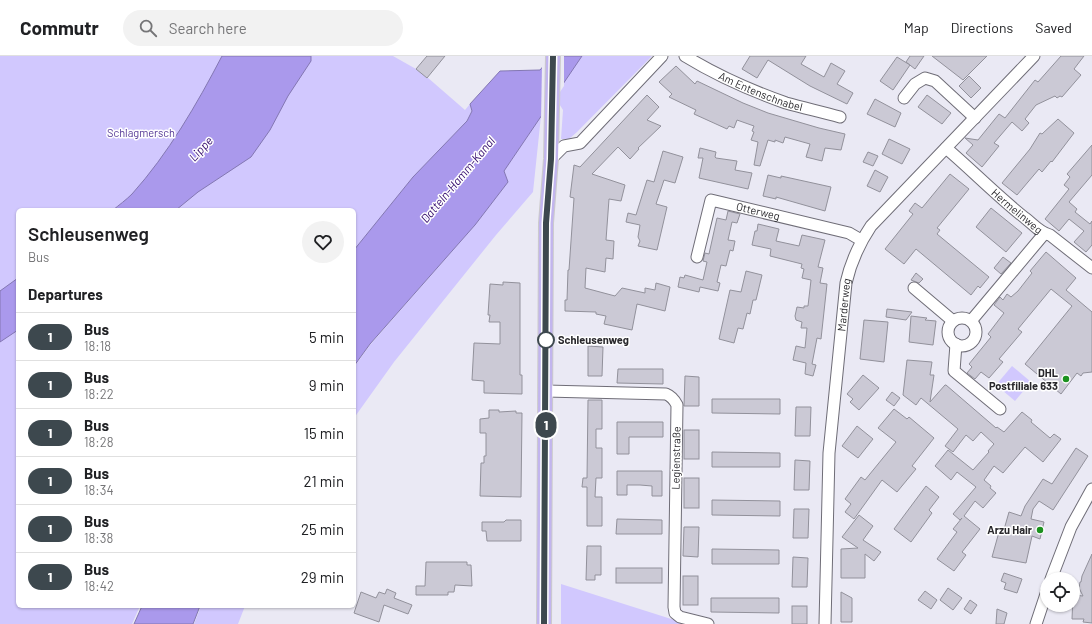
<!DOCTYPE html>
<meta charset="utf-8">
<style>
:root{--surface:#fff;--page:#f2f2f2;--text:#202124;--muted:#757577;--line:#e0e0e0}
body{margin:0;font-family:Barlow,sans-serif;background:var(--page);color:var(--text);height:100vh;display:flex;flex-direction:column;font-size:15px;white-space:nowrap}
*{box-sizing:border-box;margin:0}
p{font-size:13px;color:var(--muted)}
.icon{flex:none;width:22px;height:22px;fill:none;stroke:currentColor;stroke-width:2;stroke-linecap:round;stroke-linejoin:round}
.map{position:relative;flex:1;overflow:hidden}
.drawer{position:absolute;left:16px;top:152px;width:340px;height:400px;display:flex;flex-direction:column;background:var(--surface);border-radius:6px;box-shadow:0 1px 3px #0004}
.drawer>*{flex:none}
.badge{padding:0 8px;border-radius:13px;font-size:14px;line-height:26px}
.controls{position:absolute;left:1040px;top:516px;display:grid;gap:8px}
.controls a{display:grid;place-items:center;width:40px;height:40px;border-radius:50%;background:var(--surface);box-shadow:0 1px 3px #0004;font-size:20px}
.map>.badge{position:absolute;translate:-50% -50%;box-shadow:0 0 0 2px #fff}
h2{padding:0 12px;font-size:15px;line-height:36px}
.round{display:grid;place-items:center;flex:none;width:42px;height:42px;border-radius:21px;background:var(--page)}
.headline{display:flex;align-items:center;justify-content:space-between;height:68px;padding:0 12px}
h1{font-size:19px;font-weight:600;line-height:30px}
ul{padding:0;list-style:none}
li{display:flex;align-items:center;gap:12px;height:48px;padding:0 12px;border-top:1px solid var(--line)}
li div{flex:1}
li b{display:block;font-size:15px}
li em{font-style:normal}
li .badge{min-width:44px;font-weight:700;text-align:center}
header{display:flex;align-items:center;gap:24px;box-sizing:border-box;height:56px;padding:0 20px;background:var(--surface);border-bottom:1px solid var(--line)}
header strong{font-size:19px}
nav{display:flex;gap:22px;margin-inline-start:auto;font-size:14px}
.search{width:280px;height:36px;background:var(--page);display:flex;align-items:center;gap:10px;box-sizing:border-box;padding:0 14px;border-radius:22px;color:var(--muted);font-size:15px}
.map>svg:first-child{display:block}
.green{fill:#d1c8fe}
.water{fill:#aa99ec;stroke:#8377b2}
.pier{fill:#eae9f4}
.building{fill:#cbc9d5;stroke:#92919b}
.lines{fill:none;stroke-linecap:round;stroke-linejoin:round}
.minor-casing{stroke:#6f6d77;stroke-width:13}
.major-casing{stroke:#cccbcc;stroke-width:16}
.minor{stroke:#fff;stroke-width:11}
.major{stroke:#c2b5ee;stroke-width:14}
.line-casing{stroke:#fff;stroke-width:9}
.line{stroke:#3d484e;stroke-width:6}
.stop-dot{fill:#fff;stroke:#3d484e;stroke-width:2}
.poi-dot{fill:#1b911e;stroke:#fff;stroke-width:1.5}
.labels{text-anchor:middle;stroke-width:3;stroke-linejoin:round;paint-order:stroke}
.street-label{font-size:11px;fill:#29282c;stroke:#fff}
.park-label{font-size:11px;fill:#533695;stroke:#fff}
.stop-label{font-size:11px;font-weight:bold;fill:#29282c;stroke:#fff;text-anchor:start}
.poi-label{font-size:11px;font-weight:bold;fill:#29282c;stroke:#fff;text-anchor:end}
.water-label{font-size:12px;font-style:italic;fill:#330a6d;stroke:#fff}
</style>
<header>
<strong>Commutr</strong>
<div class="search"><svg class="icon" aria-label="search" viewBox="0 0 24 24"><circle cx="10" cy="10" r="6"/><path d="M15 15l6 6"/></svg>Search here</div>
<nav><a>Map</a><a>Directions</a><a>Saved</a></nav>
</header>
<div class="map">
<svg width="1092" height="568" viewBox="0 0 1092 568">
<rect width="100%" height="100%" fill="#eae9f4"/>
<g class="green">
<polygon points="0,0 393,0 416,13 427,21 465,54 470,48 472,55 467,65 413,121 354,194 354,154 18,154 18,550 140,550 132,568 0,568"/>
<polygon points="582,0 652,0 577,76 569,83 561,83 563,54 555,41 565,24"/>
<polygon points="541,60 533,136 496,179 394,306 354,362 354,311 370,289 475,169 508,126 504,115"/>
<polygon points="1012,310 1031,326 1015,345 996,329"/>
<polygon points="561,528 687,568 561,568"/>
<polygon points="201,550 245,550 238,568 194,568"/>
</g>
<g class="water">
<path d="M 222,0 L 311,0 L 311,5 L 288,40 L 270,74 L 251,101 L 198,136 L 176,154 L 113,154 C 119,149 126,144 132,138 C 168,98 197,48 222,0 Z"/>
<polygon points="552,0 582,0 504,115 508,126 475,169 370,288 354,310 354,194 413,121 467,65 472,55 470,48 500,15 540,14"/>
<polygon points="18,222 18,274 0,286 0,235"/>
<polygon points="142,550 200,550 193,568 134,568"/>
</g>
<polygon class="pier" points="549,0 564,0 564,30 541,64 542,9"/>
<g class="building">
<polygon points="427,0 445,0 427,22 416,13"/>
<polygon points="750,0 806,0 801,8 824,21 831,7 845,15 837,28 853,37 847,48 810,30 768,4 757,22 742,13"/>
<polygon points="910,0 924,0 915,13 906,6"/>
<polygon points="932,0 987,0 963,24"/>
<polygon points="1061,0 1084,0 1074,13 1081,19 1062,41 1060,40 1057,42 1055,40 1036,49 1025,63 1029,67 1022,75 1012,66 994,87 999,90 982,111 966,97 973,89 965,82 978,84 999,58 1005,62 1035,24 1038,26"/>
<polygon points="897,1 910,9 893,34 880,25"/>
<polygon points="676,10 695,28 697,25 743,47 768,57 819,72 845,78 841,94 825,92 822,105 806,101 810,88 785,81 783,87 775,84 775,86 768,84 760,110 754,109 758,86 751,84 754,76 752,75 754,70 737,64 734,72 729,70 727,73 694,58 696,54 669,41 672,38 659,26"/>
<polygon points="969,20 981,32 971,42 959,30"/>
<polygon points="647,39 659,51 647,64 661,70 638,92 639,93 630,103 618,91 592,118 625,129 621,145 609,143 606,184 614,185 613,203 606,202 605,216 586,212 585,232 615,240 622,232 645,237 645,232 655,234 656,227 670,231 665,255 637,248 632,274 604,268 606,260 596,258 596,256 565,255 565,244 567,244 568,214 569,214 574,142 570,141 574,109 580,111"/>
<polygon points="927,39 951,57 942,68 918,51"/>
<polygon points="875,43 901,57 895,71 867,58"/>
<polygon points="1058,63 1074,77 1052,106 1051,105 1042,116 1039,113 1017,139 1002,127 1030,93 1040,77 1042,78"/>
<polygon points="889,83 910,93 902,108 882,98"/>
<polygon points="1092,89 1092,119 1069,146 1077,153 1075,156 1090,168 1092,165 1092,189 1086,196 1074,186 1084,175 1069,163 1059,175 1045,163 1069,133 1064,129 1070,121 1067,118"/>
<polygon points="700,92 716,96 715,101 716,102 737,105 735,114 752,117 748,133 699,122 703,102 698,102"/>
<polygon points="663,95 683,101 675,127 664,124 656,148 667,151 657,194 638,190 640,185 638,181 640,169 626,166 628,157 636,159 647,124 654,126"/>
<polygon points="868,96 878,100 873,110 863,106"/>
<polygon points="875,114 888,121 880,136 867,130"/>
<polygon points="950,118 969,133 937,172 940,174 937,178 989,221 980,232 978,230 971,239 916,193 904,208 885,193 913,158 909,155 915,147 922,152"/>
<polygon points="768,119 781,122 781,120 831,131 825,155 776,141 776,143 763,140"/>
<polygon points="991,152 1022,177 1006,196 976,171"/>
<polygon points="728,155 740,158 737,167 732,166 728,184 735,185 733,195 730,194 726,210 721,209 717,226 720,227 718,235 700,231 699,236 678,231 680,221 684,222 685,219 703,224 707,206 703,205 705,197 709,198 717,162 726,164"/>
<polygon points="758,168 779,173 776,185 799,190 802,179 825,184 818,211 823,212 820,227 827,228 821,283 817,282 812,308 816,309 813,320 805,318 806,307 793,304 796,290 805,292 807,272 801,272 802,266 796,264 795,260 797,251 804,252 804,250 808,250 811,224 802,222 804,213 801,212 802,208 770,200 771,193 752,189 755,175 757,175"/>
<polygon points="1046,196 1076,222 1066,234 1092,256 1092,316 1083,317 1081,320 1077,317 1061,338 1025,308 1072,250 1051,233 1018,273 1022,276 999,303 1003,306 989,322 981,316 975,323 967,317 972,311 969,308 991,281 988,278 1004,257 994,249 1000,241 1003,244 1007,238 1011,241 1018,235 1032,217 1030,215"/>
<polygon points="1003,201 1011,207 1001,218 994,212"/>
<polygon points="746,215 762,219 756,244 753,244 750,258 747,257 743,273 738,272 734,287 719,283 730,234 741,236"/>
<polygon points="916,217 923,223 919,227 911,224"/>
<polygon points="503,226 520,227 520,319 522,319 522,338 484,337 484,325 472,324 474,287 500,288 500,266 489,266 490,259 488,259 490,228 503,229"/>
<polygon points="887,253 912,256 906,264 886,261"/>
<polygon points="911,260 927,262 925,264 936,265 933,289 909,286"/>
<polygon points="864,264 888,266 884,306 860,303"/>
<polygon points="588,290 603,291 602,320 588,320"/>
<polygon points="907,304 932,306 930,319 934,319 930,346 945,329 946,329 996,372 997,371 1004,376 1022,356 1032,364 1031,366 1050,382 1054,378 1061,383 1043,406 1025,391 1003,417 994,410 984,424 991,430 990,432 996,437 983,452 975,445 964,460 980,473 962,496 966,499 954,515 937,503 957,476 953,473 962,462 960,464 953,458 976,431 957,416 951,424 935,410 948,394 973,414 989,396 988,395 994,388 981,376 973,385 966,379 953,396 945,390 958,373 921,342 916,349 903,339"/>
<polygon points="618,313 663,313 663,328 617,327"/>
<polygon points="863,319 879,332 859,354 850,346 853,343 847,338"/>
<polygon points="685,320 699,321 699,350 684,350"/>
<polygon points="892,336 900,342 894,350 886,344"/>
<polygon points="712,343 780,343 780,358 712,357"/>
<polygon points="588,344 602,344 602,373 596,373 596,392 602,392 602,422 596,422 595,441 602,441 602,470 587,470 587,431 582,431 583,422 587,422"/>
<polygon points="796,351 811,351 810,380 795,380"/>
<polygon points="894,353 907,363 909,361 934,382 912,410 916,413 897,436 882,424 854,463 845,456 851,448 845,443 861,421 865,424 896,386 878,372"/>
<polygon points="489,354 499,354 499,356 516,355 516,357 522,357 521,441 480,440 481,407 484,407 484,400 486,400 486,377 480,377 480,363 489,362"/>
<polygon points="617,366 663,366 663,381 629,381 629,398 617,398"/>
<polygon points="857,370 873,383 858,402 842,390"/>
<rect x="684" y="374" width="15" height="29"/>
<polygon points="1076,392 1088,400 1053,454 1039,445 1033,453 1031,463 1044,466 1040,483 1032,480 1026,507 992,501 999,476 1003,477 1009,456 1021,460 1025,450 1043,423 1052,428"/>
<polygon points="712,396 780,397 780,411 712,411"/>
<polygon points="795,404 810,405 809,434 794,434"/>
<polygon points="617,415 662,415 662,440 652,440 652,430 640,429 627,429 627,439 617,439"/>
<rect x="684" y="422" width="15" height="30"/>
<polygon points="926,430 939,441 929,454 932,457 911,486 894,473"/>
<polygon points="712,444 780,445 780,460 712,459"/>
<polygon points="794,453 809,453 808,482 793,482"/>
<polygon points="859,459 873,470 863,484 881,496 874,505 865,498 865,522 841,522 841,493 858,492 842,481"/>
<polygon points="617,463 662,464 662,478 616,478"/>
<polygon points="506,464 521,464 521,485 487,485 486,475 482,475 482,466 504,466"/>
<polygon points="684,471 699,471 698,501 683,500"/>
<polygon points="587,490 601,490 601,519 595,519 595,524 586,524"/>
<polygon points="712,493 779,494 779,508 712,508"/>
<polygon points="1092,498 1092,567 1083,566 1084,563 1072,563 1073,539 1083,540 1079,532 1080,526 1081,526 1082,520"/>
<polygon points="793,501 808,502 807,531 792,531"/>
<polygon points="426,506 467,506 467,509 471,509 472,530 455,529 454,536 448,536 448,539 416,539 416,530 425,530"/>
<rect x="616" y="512" width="46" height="15"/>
<polygon points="1004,517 1022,523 1017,537 1004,533 1006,527 1001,525"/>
<rect x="683" y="520" width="15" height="29"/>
<polygon points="948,532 962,542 953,554 940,544"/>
<polygon points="387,533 396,537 394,542 412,549 408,558 384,549 379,566 354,557 361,536 376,542 379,536 385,538"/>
<polygon points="925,535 937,544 931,553 918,544"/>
<polygon points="841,536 852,542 852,566 841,566"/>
<polygon points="711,542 779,542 779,557 711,556"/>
<polygon points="970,544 977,549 971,558 964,553"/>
<rect x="792" y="550" width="15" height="18"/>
<polygon points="997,553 1007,557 1004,568 996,568"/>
</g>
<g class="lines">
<g class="minor-casing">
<g id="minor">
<path id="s1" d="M 685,0 C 716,19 752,35 786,47 C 804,52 822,56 840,61"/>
<polyline points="904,42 915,28 925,22 935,25 975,62"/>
<path id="s2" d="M 946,92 C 973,115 997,140 1025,162 C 1033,168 1040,177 1050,179 L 1092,212"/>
<polyline points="551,103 564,90 580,87 662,0"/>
<path id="s3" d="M 697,201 L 711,144 L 849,177 L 861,184"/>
<polyline points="914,232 953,265"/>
<circle cx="962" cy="276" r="14"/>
<polyline points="971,265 1044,178"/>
<polyline points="956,288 954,315 1000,353"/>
<path d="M 546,335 L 666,338 C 671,340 674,343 677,349 L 674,551 L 675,557 L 680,561 L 708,568"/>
<polyline points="1051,523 1071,471 1092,433"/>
<path id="s4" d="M 825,568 L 829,397 L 846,227 C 851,205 859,188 871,170 L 1034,0"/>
<polyline points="1036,568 1047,535"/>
</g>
</g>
<g class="major-casing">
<polyline id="major" points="544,568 546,167 551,103 553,0"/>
</g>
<use href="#minor" class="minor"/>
<use href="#major" class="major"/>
</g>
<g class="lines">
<g class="line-casing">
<polyline id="line" points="544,568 546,167 551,103 553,0"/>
</g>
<use href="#line" class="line"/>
</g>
<circle class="stop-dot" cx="546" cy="284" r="8"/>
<g class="poi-dot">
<circle cx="1066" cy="323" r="4"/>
<circle cx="1040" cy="474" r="4"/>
</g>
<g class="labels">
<g class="street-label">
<text dy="4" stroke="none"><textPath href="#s1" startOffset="84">Am Entenschnabel</textPath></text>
<text dy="4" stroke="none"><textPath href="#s3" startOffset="107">Otterweg</textPath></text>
<text dy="4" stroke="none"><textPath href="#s2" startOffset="95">Hermelinweg</textPath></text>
<text dy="4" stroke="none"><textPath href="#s4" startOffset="320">Marderweg</textPath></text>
<text transform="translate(676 402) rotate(-89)" y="4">Legienstraße</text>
</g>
<g class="park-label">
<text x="141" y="81">Schlagmersch</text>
</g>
<g class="stop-label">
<text x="558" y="288">Schleusenweg</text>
</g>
<g class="poi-label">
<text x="1058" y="321">DHL<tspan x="1058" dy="13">Postfiliale 633</tspan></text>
<text x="1032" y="478">Arzu Hair</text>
</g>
<g class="water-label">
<text transform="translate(201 93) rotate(-48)" y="4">Lippe</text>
<text transform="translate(458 124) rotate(-50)" y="4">Datteln-Hamm-Kanal</text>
</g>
</g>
</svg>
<div class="controls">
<a><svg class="icon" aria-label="locate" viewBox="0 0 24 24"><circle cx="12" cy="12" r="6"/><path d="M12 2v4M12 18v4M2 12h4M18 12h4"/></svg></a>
</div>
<b class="badge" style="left:546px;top:369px;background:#3d484e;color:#fff">1</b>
<section class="drawer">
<div class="headline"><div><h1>Schleusenweg</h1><p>Bus</p></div><a class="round"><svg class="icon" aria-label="heart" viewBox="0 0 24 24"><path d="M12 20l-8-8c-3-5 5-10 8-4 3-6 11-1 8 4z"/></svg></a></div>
<h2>Departures</h2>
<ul>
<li><span class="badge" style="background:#3d484e;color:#fff">1</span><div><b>Bus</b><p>18:18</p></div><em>5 min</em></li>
<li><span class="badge" style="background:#3d484e;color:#fff">1</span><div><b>Bus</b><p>18:22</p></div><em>9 min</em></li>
<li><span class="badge" style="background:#3d484e;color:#fff">1</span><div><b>Bus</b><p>18:28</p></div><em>15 min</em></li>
<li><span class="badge" style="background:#3d484e;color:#fff">1</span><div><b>Bus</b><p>18:34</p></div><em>21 min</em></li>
<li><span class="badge" style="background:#3d484e;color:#fff">1</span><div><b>Bus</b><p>18:38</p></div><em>25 min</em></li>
<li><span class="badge" style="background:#3d484e;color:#fff">1</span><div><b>Bus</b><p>18:42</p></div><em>29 min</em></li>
</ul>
</section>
</div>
